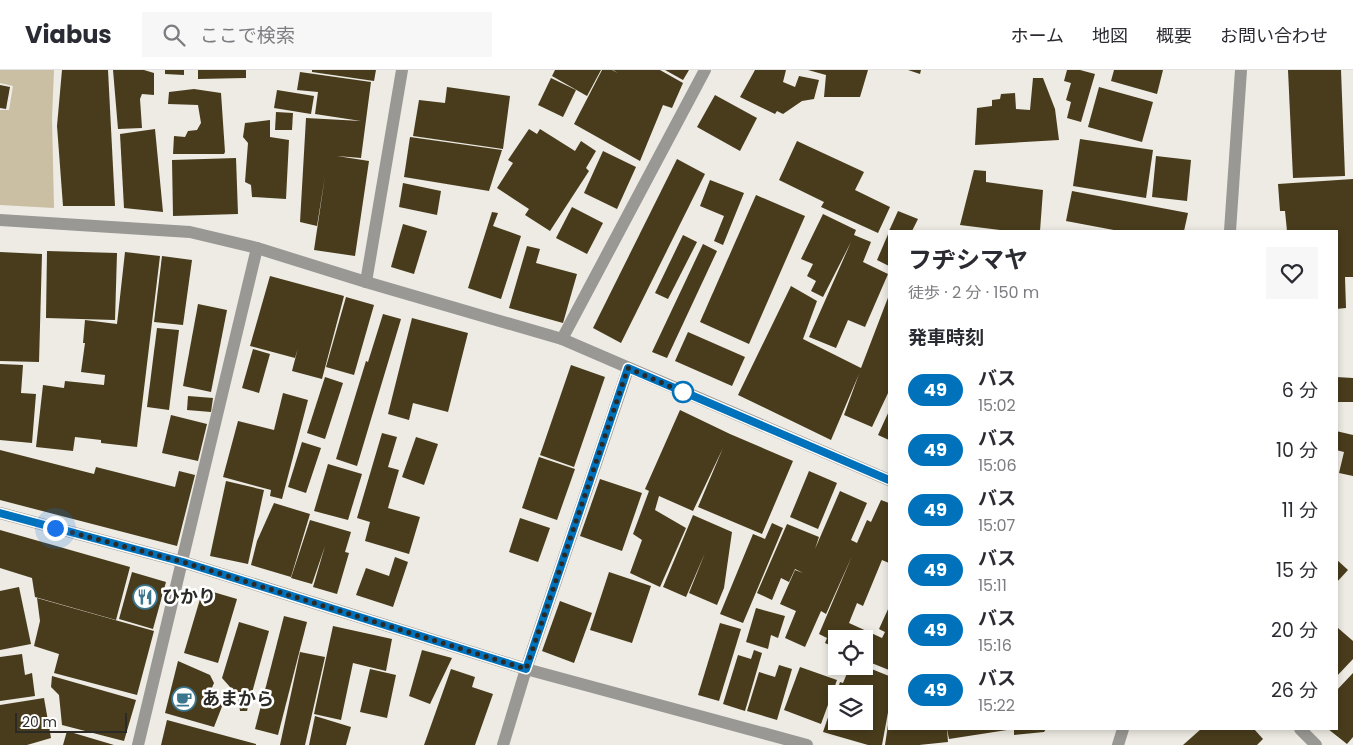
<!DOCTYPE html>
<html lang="ja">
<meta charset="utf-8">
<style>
:root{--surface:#fff;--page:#f7f7f7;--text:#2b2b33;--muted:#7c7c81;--line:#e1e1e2}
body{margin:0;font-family:Poppins,"Noto Sans JP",sans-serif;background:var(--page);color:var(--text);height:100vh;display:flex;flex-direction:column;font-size:19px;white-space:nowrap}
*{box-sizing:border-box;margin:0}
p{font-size:16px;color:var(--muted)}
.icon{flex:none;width:28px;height:28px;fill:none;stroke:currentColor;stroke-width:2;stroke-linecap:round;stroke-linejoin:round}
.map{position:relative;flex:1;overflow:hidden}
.panel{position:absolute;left:888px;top:160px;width:450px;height:500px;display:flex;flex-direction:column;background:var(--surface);border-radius:0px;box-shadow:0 2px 8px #0003}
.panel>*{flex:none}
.badge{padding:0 10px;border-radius:16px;font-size:18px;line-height:32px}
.controls{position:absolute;left:828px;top:560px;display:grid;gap:10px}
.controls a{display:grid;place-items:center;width:45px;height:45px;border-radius:0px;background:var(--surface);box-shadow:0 2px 8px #0003;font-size:25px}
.scale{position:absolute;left:15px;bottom:12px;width:112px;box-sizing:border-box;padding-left:5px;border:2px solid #2b2a27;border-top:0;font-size:14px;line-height:18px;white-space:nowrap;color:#2b2a27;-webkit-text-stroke:4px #fff;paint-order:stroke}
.you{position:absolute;width:25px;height:25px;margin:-12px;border:4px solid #fff;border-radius:50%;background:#1a73e8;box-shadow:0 0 0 8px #1a73e833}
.map>.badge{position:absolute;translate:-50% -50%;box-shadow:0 0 0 2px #fff}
h2{padding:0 20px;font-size:19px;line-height:45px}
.round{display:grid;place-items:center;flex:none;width:52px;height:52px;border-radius:0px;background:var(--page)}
.head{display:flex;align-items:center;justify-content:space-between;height:85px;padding:0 20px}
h1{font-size:24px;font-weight:700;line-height:38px}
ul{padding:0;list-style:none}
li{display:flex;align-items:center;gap:15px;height:60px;padding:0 20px}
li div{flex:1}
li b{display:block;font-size:19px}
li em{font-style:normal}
li .badge{min-width:55px;font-weight:700;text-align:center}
header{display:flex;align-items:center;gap:30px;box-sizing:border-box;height:70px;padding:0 25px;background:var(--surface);border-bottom:1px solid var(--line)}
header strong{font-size:24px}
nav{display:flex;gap:28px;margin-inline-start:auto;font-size:18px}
.search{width:350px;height:45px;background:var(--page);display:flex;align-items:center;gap:12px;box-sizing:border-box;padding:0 18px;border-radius:0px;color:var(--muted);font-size:19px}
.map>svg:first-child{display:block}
.green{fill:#cabfa3}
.building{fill:#483c1c;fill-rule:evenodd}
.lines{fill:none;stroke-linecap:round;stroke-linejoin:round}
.service{stroke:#999895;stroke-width:12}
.minor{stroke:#999895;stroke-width:12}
.tertiary{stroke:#999895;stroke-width:12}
.line-casing{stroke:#fff;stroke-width:11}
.line{stroke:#0072bc;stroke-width:8}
.walk{stroke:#2b2a27;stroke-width:5;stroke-dasharray:0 9}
.stop-dot{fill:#fff;stroke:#0072bc;stroke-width:2.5}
.labels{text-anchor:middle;stroke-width:5;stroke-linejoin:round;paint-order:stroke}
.poi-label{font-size:18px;font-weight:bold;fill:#2b2a27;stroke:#fff;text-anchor:start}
</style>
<header>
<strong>Viabus</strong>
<div class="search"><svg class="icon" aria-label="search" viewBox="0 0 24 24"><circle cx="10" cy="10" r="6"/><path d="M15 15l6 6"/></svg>ここで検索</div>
<nav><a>ホーム</a><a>地図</a><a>概要</a><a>お問い合わせ</a></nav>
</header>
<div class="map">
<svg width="1353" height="675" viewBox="0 0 1353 675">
<rect width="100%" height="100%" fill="#edebe3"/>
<polygon class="green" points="0,0 54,0 52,48 54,138 0,135 0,40 9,40 13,16 0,13"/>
<g class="building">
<polygon points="62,0 108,0 115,136 63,136 57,56"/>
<polygon points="113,0 144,0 154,3 154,25 142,24 140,29 142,58 118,59"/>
<polygon points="165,0 184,0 184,5 165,4"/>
<polygon points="198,0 246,0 246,8 198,9"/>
<polygon points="312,0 376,0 374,11 312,2"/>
<polygon points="555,0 601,0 587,26 552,6"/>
<polygon points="602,0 612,0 618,3 613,0 660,0 683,13 672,38 663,35 640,91 574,54"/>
<polygon points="665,0 689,0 683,10"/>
<polygon points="755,0 786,0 783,12 795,17 799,6 819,10 814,29 802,31 783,44 777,41 775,44 740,27"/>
<polygon points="808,0 868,0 860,27 824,27 826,5"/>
<polygon points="908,0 921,0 920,4"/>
<polygon points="1067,0 1080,0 1095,4 1081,52 1067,48 1071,32 1066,30 1071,13 1064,11"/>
<polygon points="1114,0 1163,0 1157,24 1111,11"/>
<polygon points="1288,0 1341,0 1345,106 1293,108"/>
<polygon points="300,2 371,12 361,88 337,86 369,91 355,186 314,180 325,106 317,156 300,152 306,48 361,51 315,44 318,22 297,20"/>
<polygon points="551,8 576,20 563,47 538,35"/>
<polygon points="1033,8 1043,8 1055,39 1059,70 975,75 977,38 992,36 992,30 1000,29 1001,24 1015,23 1016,39 1030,40"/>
<polygon points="0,15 10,17 6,39 0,38"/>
<polygon points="447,17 510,26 503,79 413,66 419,30 445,33"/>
<polygon points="1099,17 1153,32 1142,72 1088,57"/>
<polygon points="194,19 221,23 225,82 224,84 173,84 174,66 185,67 188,61 197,60 201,53 198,35 168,34 169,22"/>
<polygon points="277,20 314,26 311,44 274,38"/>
<polygon points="715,25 757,48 740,81 697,57"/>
<polygon points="276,42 293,43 292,60 275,60"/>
<polygon points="270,50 270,67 289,70 286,129 252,127 251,115 245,112 248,73 243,67 245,53"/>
<polygon points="155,59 163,142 124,138 120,64"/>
<polygon points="529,59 537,64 540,59 575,81 581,71 596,81 586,98 589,101 550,161 525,145 529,139 497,118 513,93 508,90"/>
<polygon points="410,67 502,80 489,121 404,107"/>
<polygon points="1080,69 1153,80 1146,128 1073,116"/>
<polygon points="797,71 864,102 855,120 890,137 878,163 821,137 824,132 779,110"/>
<polygon points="603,81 636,97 617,139 584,123"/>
<polygon points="1156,86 1191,90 1187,131 1152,127"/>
<polygon points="236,88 238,144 173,146 172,90"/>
<polygon points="677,89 705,104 621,273 593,258"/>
<polygon points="974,100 986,101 986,112 1043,120 1040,161 1008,161 960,155"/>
<polygon points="1353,109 1353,207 1345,207 1346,238 1336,239 1336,161 1287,161 1285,141 1280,141 1278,114"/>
<polygon points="710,110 744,123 723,175 714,171 724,146 700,136"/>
<polygon points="403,113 441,121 437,145 399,137"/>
<polygon points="1072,121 1188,143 1184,161 1119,161 1066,151"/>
<polygon points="756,125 805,146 749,274 700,252"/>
<polygon points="572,137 603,153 587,184 556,168"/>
<polygon points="898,141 918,149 912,161 889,161"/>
<polygon points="492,142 498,143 493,156 521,166 501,229 468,218"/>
<polygon points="823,144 856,160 854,165 871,172 863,192 888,204 865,257 848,250 836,278 809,267 851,172 823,227 811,221 816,211 807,206 813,194 801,189"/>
<polygon points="403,154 427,161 414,204 391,197"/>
<polygon points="889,162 889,196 877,190"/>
<polygon points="683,165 697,172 668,229 655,223"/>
<polygon points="703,174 717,181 667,288 652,282"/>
<polygon points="527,176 540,179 536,193 577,204 563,253 509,238"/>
<polygon points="47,181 117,183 115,250 46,248"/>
<polygon points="0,182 42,184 39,292 0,291"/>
<polygon points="125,182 160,186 137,377 101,373 101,370 75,367 73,381 36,377 43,315 64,318 65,311 104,315 105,305 81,302 85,273 83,273 85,250 117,254"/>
<polygon points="162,186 192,190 183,255 154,252"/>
<polygon points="270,206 344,226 322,309 292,301 298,278 295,288 250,276"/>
<polygon points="791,216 817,231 803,269 861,298 889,225 889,321 872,357 844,345 859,304 831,370 738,325"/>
<polygon points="346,227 374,235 354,305 326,297"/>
<polygon points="198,234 227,240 211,322 183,316"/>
<polygon points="383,244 401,249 357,396 336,389 366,291 368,292"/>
<polygon points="412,248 468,263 448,342 413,333 409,350 388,344"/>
<polygon points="157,258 179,260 169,340 147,337"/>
<polygon points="688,262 745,287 732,316 675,291"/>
<polygon points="253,279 270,284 259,323 242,318"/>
<polygon points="0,294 23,295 21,323 36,324 32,373 0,370"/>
<polygon points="571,295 605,307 574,397 540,385"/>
<polygon points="325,307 343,313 325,369 307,363"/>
<polygon points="1336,307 1353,308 1353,332 1336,332"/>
<polygon points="283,323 308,330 282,429 270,426 271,420 223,407 238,351 274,360"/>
<polygon points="188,326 213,328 211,342 187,340"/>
<polygon points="680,340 730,364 793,391 762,464 698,437 723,378 693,441 659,426 655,440 686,458 660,517 630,503 642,470 633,464 649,421 645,419"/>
<polygon points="889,341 889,370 878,365"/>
<polygon points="171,345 207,354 198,391 162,383"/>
<polygon points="1336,361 1353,365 1353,406 1339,403 1344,382 1336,380"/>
<polygon points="382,363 397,367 388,397 399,400 388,438 420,447 409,484 365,471 370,452 357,448"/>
<polygon points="416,367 438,374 424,415 402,407"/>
<polygon points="302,372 321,378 306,423 288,417"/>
<polygon points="0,380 94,404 96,397 175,417 179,401 195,405 177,476 0,430"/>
<polygon points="539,387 575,399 557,450 522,438"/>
<polygon points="328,394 362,404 348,450 314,441"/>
<polygon points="809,401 837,413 818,459 790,447"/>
<polygon points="600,409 642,423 622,481 580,466"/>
<polygon points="226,411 264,420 248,494 210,486"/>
<polygon points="840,421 867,433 851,470 857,473 867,450 871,452 881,430 889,433 889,493 882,490 863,536 857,533 849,553 882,568 885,562 879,559 889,537 889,600 864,590 864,569 836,569 836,578 825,573 827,568 819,564 852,486 826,544 821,541 805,577 785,568 796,541 780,534 795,500 803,503 795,499 789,512 781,508 772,530 757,523 787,454 819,467 815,479"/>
<polygon points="274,433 310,444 291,507 251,495 257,471"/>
<polygon points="693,445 732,462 724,518 717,535 689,523 705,483 686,527 663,517"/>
<polygon points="520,448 550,458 538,492 509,482"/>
<polygon points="310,450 351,462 345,482 349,483 337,524 313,517 325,476 312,514 291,508"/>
<polygon points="772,453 783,458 743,553 720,544 753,464 765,469"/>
<polygon points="0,460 130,497 116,550 35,527 32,508 0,498"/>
<polygon points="395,487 408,492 393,537 356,525 366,498 389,506"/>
<polygon points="1336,489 1348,500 1336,513"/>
<polygon points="132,502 166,512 153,559 119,549"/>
<polygon points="609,502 651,516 632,573 590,560"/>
<polygon points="19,517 31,574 0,580 0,521"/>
<polygon points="203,519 237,529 218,593 184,583"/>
<polygon points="37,528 154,561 137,625 54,603 59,584 34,576 40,551"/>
<polygon points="560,531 592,543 574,593 542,581"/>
<polygon points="756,538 785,546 778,568 771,565 768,579 746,572"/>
<polygon points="284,546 307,552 278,665 255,659"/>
<polygon points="239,552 269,561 247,641 240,641 238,626 222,608"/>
<polygon points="720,553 741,559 719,631 698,625"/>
<polygon points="333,556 392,569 386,601 353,593 341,650 314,644"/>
<polygon points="1338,558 1353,571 1353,589 1336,607 1336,560"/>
<polygon points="422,580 452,588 430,634 409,626"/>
<polygon points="754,580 762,583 745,641 723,634 738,585 751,589"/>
<polygon points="300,582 325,587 305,675 280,675"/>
<polygon points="22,584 25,605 32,603 35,626 0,631 0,587"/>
<polygon points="178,591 210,605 214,613 208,627 223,634 214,657 165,643"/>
<polygon points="779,595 792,599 777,650 747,641 759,602 775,607"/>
<path d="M 850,596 L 864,596 L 889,606 L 889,637 L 882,675 L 868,675 L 823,662 L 840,612 L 843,613 ZM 836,624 L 864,624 L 864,651 L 836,651 Z"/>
<polygon points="800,597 837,610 821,654 784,640"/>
<polygon points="370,599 396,605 387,648 360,642"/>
<polygon points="451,599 475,607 472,617 493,624 475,675 424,675"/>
<polygon points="1353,603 1353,667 1347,674 1328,659 1336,659 1336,621"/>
<polygon points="52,606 136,630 124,671 62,655 59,625 51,617"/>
<polygon points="44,628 51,668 27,675 0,675 0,635"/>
<polygon points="315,646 351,657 346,675 309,675"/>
<polygon points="167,650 256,674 256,675 161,675"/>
<polygon points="888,655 889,655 889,659 947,659 948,672 919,675 885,675"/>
<polygon points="947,659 1007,659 1007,660 949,669"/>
<polygon points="1014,659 1046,659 1044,662 1014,665"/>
<polygon points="1201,659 1254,659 1263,669 1257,675 1183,675"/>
<polygon points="67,661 114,675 63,675"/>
</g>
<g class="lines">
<g class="service">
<polyline points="366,212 402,0"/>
<polyline points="138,675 257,178"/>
<polyline points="503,675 526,599 628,299"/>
</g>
<g class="minor">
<polyline points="0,150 190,162 257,178 366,212 562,269 889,410"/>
<polyline points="562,269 705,0"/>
<polyline points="0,443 183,492 526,599 807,675"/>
<polyline points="1300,659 1316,675"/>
</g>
<g class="tertiary">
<polyline points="1230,161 1241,0"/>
<polyline points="1118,675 1123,659"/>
</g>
</g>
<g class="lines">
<g class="line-casing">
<polyline id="line" points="0,443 183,492 526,599 628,298 889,410"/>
</g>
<use href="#line" class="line"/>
<polyline class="walk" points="55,458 183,492 526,599 628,298 683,322"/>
</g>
<defs>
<g id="restaurant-ring" transform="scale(1.25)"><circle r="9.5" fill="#fff" stroke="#3b758e" stroke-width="1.5"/><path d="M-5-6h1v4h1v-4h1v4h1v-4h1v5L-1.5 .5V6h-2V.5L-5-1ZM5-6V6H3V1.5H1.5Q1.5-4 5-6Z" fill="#3b758e"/></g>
<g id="cafe-ring" transform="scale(1.25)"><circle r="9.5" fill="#fff" stroke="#3b758e" stroke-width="1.5"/><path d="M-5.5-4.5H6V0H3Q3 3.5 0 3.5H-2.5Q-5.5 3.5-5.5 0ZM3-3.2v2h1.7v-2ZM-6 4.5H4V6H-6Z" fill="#3b758e"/></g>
</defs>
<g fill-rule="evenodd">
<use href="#restaurant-ring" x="145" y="527"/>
<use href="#cafe-ring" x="184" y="629"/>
</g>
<circle class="stop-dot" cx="683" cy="322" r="10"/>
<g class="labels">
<g class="poi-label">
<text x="162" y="533">ひかり</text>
<text x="202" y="635">あまから</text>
</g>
</g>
</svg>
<div class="controls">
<a><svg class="icon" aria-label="locate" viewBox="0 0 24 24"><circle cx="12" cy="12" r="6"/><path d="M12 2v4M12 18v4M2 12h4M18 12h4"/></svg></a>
<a><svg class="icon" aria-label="layers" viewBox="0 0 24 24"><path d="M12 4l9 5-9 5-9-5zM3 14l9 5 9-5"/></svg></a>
</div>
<div class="scale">20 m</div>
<div class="you" style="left:55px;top:458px"></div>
<section class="panel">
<div class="head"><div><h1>フヂシマヤ</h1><p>徒歩 · 2 分 · 150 m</p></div><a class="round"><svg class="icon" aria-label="heart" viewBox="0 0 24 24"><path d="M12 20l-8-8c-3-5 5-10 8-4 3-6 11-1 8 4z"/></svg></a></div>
<h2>発車時刻</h2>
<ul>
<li><span class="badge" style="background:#0072bc;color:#fff">49</span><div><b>バス</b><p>15:02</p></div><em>6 分</em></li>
<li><span class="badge" style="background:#0072bc;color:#fff">49</span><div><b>バス</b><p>15:06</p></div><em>10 分</em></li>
<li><span class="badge" style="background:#0072bc;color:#fff">49</span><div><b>バス</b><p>15:07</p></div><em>11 分</em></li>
<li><span class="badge" style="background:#0072bc;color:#fff">49</span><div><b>バス</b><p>15:11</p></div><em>15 分</em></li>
<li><span class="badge" style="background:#0072bc;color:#fff">49</span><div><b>バス</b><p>15:16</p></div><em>20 分</em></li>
<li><span class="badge" style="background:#0072bc;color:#fff">49</span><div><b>バス</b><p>15:22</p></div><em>26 分</em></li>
</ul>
</section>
</div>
